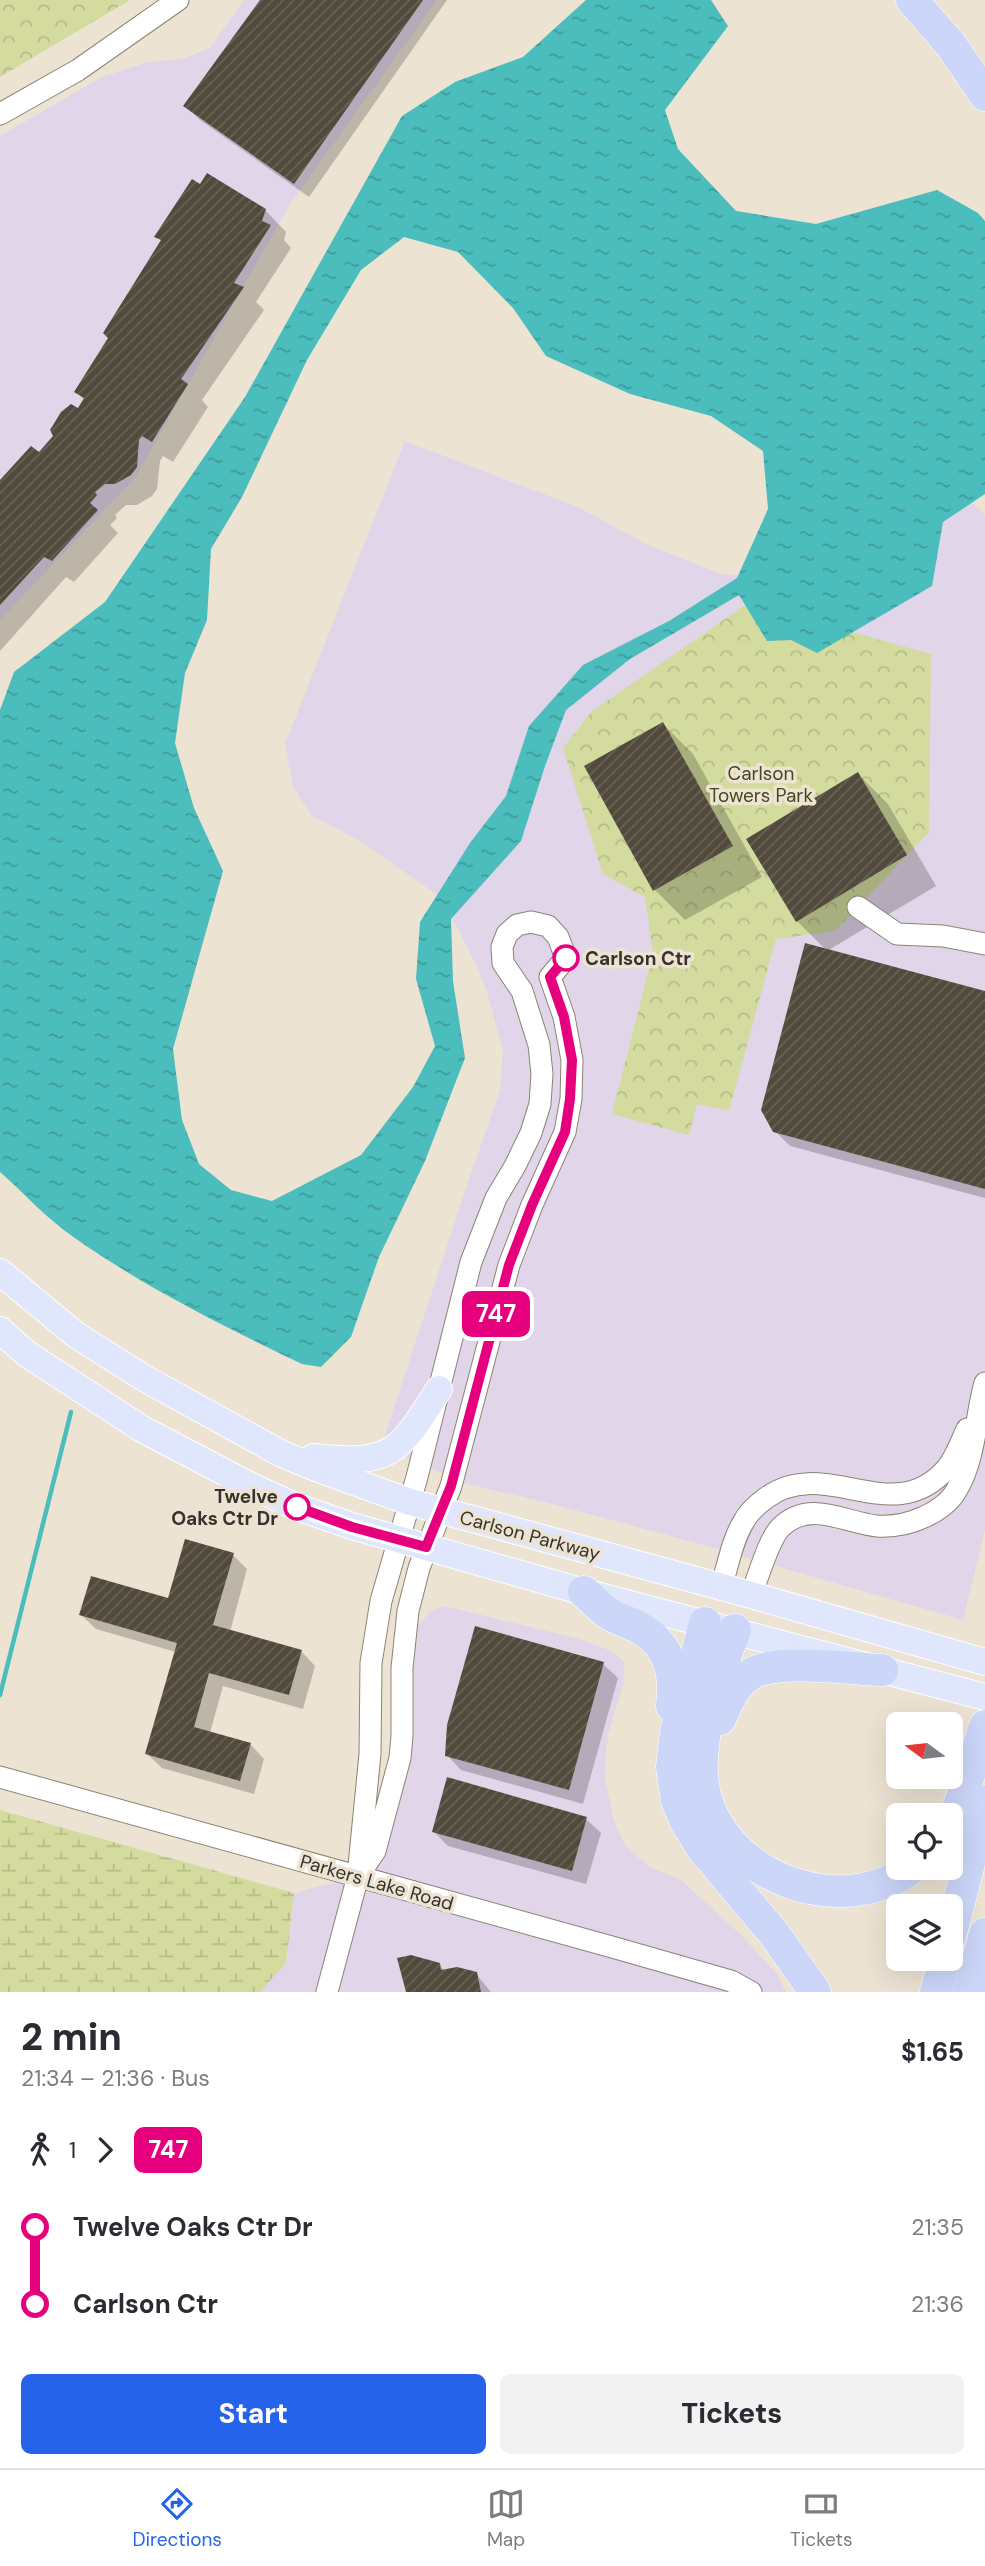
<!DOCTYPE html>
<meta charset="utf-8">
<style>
:root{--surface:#fff;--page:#f2f2f3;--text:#2b2b33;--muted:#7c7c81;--line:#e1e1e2;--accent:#2563eb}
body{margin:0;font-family:"DM Sans",sans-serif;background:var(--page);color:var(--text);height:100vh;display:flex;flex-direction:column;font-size:26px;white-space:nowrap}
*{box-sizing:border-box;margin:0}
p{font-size:23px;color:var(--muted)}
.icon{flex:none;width:38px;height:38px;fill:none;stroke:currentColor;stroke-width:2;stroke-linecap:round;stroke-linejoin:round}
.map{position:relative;height:1992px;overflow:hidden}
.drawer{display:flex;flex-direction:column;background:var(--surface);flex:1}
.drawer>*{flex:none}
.badge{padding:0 14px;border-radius:10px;font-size:24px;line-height:46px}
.needle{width:46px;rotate:285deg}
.controls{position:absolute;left:886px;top:1712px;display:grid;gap:14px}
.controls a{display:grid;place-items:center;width:77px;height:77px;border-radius:10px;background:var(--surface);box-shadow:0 7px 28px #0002;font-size:35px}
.map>.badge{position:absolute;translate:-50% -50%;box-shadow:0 0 0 4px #fff}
.legs{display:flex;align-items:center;gap:10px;height:77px;padding:0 21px;font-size:23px}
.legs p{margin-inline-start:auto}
.summary{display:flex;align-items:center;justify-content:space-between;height:119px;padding:0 21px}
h1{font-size:38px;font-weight:800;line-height:52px}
.button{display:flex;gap:14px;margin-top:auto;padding:14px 21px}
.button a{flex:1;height:80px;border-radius:10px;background:var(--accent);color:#fff;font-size:28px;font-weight:800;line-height:80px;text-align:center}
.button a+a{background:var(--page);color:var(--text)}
ul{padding:0 21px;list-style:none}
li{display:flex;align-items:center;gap:24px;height:77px;font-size:26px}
li i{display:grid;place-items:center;width:10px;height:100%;margin:0 9px;background:currentColor}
li i::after{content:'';width:18px;height:18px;margin:-9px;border:5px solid;border-radius:50%;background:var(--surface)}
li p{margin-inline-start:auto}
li:first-child i{background:linear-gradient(#0000 50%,currentColor 0)}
li:last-child i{background:linear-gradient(currentColor 50%,#0000 0)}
.menu{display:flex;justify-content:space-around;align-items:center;height:98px;border-top:2px solid var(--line);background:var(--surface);font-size:19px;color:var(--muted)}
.menu a{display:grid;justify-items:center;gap:4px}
.menu .current{color:var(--accent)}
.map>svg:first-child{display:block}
.commercial{fill:#e1d5e9}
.wetland{fill:url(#wetland-marsh)}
.park{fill:url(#park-crowns)}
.water{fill:url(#water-ripples);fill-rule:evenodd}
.shadow{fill:#0003}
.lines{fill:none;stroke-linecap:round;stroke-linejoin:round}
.stream{stroke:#4bbdbd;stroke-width:4.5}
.building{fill:url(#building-hatch)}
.minor-casing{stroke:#8c8374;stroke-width:23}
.major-casing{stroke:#fff;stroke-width:28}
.highway-casing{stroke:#fff;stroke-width:33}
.minor{stroke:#fff;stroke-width:21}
.major{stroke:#e0e6fb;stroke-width:26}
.highway{stroke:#ccd6f9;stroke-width:32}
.line-1-casing{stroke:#fff;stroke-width:16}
.line-1{stroke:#e6007e;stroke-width:10}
.stop-1-dot{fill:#fff;stroke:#e6007e;stroke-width:3.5}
.labels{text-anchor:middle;stroke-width:7;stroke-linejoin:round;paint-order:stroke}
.park-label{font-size:19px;fill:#44491f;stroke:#ede3d3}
.stop-label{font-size:19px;font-weight:bold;fill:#36322c;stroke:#ede3d3;text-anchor:start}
.street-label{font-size:19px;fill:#36322c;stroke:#ede3d3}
</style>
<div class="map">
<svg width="985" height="1992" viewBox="0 0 985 1992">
<defs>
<pattern id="wetland-marsh" width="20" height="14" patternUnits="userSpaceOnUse" patternTransform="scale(1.75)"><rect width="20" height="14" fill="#d3db9e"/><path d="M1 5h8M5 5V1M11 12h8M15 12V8" fill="none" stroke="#b6bc88"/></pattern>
<pattern id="park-crowns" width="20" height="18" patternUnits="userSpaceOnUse" patternTransform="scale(1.75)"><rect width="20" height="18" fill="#d3db9e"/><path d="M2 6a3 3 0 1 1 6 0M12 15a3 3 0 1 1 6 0" fill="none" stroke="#b6bc88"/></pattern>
<pattern id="water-ripples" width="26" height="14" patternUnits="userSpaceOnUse" patternTransform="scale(1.75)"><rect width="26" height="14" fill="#4bbdbd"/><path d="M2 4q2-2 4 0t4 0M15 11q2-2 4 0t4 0" fill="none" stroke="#3f9a9a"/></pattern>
<pattern id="building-hatch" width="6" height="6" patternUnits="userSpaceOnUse" patternTransform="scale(1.75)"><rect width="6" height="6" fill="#524a3c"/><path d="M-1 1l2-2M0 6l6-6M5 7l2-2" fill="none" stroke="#696256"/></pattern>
</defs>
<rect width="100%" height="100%" fill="#ede3d3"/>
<g class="commercial">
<polygon points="244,0 437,0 290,204 135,478 0,620 0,136 102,77 148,62 183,59 211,47"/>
<polygon points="405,441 580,508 644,543 721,574 764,578 957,489 985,515 985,1530 963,1620 693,1542 548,1503 463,1483 405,1457 384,1438 468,1182 500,1091 503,1051 487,992 476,965 458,929 436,894 360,841 311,815 293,786 285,744"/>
<polygon points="445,1606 579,1639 612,1651 624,1662 624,1681 608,1736 606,1754 605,1778 614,1821 625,1845 648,1866 681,1880 742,1936 777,1974 786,1992 260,1992 286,1963 294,1893 358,1876 389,1803 405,1640 431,1611"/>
</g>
<polygon class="wetland" points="0,1810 294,1893 286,1963 260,1992 0,1992"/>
<g class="park">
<polygon points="0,0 130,0 0,77"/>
<polygon points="748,603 931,654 929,832 835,931 776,939 729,1111 697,1104 689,1135 612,1114 653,953 645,897 603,874 563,748 591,712"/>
</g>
<path class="water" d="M 586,0 L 711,0 L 728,26 L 665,110 L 678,149 L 736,211 L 816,224 L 937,190 L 978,213 L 985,221 L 985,494 L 943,522 L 932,586 L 817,653 L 791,640 L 767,641 L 739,595 L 630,659 L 566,710 L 545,766 L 521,841 L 451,919 L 453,981 L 465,1058 L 425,1161 L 379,1257 L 351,1337 L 321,1367 L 302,1364 C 223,1326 144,1287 72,1236 C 46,1218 24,1193 0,1172 L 0,710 L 14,672 L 105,602 L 245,397 L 402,116 L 455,82 L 523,57 ZM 404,237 L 458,252 L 513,308 L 546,356 L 630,394 L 711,416 L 763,451 L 768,509 L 737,578 L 669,621 L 583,665 L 529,726 L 506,796 L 470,843 L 420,922 L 416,979 L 435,1046 L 413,1087 L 361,1155 L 272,1201 L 231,1190 L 199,1164 L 182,1120 L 173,1049 L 223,871 L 194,808 L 175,743 L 185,673 L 207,620 L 211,549 L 242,497 L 307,360 L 361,270 Z"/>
<g class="shadow">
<polygon points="263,0 447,0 309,197 200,120 186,106"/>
<polygon points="265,210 286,232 284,240 291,248 256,302 264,310 202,400 208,407 173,462 163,456 160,461 157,489 152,496 137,505 126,505 115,515 117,518 110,525 118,533 74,582 66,577 0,651 0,483 39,455 79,411 84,400 77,392 110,338 162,242 157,236"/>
<polygon points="663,724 693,754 762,877 685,920 655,890 586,767"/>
<polygon points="858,774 888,804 936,886 827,951 797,921"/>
<polygon points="985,993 985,1198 790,1146 775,1131"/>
<polygon points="233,1555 247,1569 230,1632 301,1651 315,1666 303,1709 223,1686 210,1733 250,1744 264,1759 254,1794 162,1768 147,1754 176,1652 96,1629 81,1615 170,1600"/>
<polygon points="603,1664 618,1678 583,1804 461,1770 447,1755"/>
<polygon points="586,1819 601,1833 586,1884 448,1846 434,1832"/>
<polygon points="439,1965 445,1971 476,1974 491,1992 408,1992"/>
</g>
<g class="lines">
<polyline class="stream" points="0,1695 71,1412"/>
</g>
<g class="building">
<polygon points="260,0 423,0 294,184 183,106"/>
<polygon points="207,173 266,209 262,221 271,225 234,283 244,287 181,379 188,384 152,442 142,436 139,440 137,467 131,475 115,484 105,484 95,492 97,495 90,503 98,510 52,561 44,557 0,605 0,480 31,446 39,452 53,436 50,430 61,412 71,404 78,408 84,398 74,392 108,338 103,333 161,240 154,237 192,179 200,184"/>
<polygon points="663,722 733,846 653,891 584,766"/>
<polygon points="858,772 907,855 796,922 746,839"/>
<polygon points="805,943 985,991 985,1189 773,1132 761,1110"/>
<polygon points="185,1539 234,1553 213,1625 302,1650 289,1695 209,1673 194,1727 251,1743 240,1781 145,1754 177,1643 79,1615 91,1576 168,1598"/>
<polygon points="475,1626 604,1662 569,1790 445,1756 447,1725"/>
<polygon points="447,1777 587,1817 572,1871 432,1832"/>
<polygon points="411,1955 440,1963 441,1970 457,1967 477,1972 481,1992 406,1992 397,1958"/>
</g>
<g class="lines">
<g class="minor-casing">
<g id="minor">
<polyline points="0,114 78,70 178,0"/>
<polyline points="858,907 897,934 943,936 985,944"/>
<path d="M 721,1587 C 728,1566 732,1540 744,1521 C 749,1511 758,1504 766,1498 C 825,1454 893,1531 947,1468 C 956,1457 961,1442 967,1429"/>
<path d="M 751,1595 C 758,1578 769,1538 781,1527 C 810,1499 845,1523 877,1526 C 894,1527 909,1524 924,1517 C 936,1512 950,1502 956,1491 C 976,1458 975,1418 985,1383"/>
<polyline points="0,1777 612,1947 731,1981 751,1992"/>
<polyline points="327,1992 358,1876 370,1754 371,1663 381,1601 417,1477 471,1262 496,1198 515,1166 531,1133 540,1104 542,1074 539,1045 522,991 503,963 502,947 507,934 517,925 531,922 548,926 558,937 566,958 550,977 564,1017 572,1060 571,1099 565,1132 532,1205 509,1265 451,1486 419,1568 408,1611 402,1668 402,1736 400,1758 375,1851 358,1876"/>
</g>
</g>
<g class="major-casing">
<g id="major">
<polyline points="0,1272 76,1335 144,1378 282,1454 316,1468 410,1502 751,1595 985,1662"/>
<polyline points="0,1330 27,1354 142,1429 251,1486 297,1507 352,1526 584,1592 985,1697"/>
<path d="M 313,1457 C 392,1465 398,1454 439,1389"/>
</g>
</g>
<g class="highway-casing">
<g id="highway">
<polyline points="912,0 951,45 985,95"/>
<path d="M 584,1592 C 592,1599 600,1608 609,1614 C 619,1620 632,1623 643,1630 C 671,1647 676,1676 672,1706"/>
<polyline points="705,1623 676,1732 672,1767 677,1801 686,1822 702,1848 775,1935 815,1992"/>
<path d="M 735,1630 C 718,1674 696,1738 703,1785 C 718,1876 840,1923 913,1867"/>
<path d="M 720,1719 C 727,1702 735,1684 751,1674 C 778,1658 849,1669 882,1670"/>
<polyline points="950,1825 960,1803 985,1726"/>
<polyline points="950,1937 985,1801"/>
<polyline points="936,1992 945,1958"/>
<polyline points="969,1992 985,1934"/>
</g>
</g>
<use href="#minor" class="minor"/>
<use href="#major" class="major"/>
<use href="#highway" class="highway"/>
</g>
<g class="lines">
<g class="line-1-casing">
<polyline id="line-1" points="297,1507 352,1527 426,1547 451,1486 509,1265 532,1205 565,1132 570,1099 572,1060 564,1017 550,977 566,958"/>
</g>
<use href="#line-1" class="line-1"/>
</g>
<g class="stop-1-dot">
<circle cx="566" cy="958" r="12"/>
<circle cx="297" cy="1507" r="12"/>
</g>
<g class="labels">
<g class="park-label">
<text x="761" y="780">Carlson<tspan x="761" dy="22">Towers Park</tspan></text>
</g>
<g class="stop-label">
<text x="585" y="965">Carlson Ctr</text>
<text x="278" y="1503" text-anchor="end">Twelve<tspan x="278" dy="22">Oaks Ctr Dr</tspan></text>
</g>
<g class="street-label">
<text transform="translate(530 1535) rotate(15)" y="7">Carlson Parkway</text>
<text transform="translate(377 1882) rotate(16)" y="7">Parkers Lake Road</text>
</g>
</g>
</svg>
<div class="controls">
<a><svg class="needle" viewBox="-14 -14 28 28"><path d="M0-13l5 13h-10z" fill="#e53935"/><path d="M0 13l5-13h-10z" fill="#7c7c81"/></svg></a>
<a><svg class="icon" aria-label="locate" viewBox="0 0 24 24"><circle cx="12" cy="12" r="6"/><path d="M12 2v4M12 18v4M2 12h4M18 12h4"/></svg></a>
<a><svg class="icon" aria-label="layers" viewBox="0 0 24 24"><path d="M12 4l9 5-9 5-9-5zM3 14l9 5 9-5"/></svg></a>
</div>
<b class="badge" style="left:496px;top:1314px;background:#e6007e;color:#fff">747</b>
</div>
<section class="drawer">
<div class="summary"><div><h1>2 min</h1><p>21:34 – 21:36 · Bus</p></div><b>$1.65</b></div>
<div class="legs"><svg class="icon" aria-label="walk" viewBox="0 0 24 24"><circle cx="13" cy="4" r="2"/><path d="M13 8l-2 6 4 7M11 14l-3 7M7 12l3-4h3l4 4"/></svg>1<svg class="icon" aria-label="forward" viewBox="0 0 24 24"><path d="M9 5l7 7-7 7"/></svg><b class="badge" style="background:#e6007e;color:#fff">747</b></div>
<ul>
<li><i style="color:#e6007e"></i><b>Twelve Oaks Ctr Dr</b><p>21:35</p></li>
<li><i style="color:#e6007e"></i><b>Carlson Ctr</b><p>21:36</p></li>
</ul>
<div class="button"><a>Start</a><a>Tickets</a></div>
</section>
<nav class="menu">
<a class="current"><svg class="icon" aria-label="directions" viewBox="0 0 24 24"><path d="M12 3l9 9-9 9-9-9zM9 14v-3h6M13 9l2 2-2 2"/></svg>Directions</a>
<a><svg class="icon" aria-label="map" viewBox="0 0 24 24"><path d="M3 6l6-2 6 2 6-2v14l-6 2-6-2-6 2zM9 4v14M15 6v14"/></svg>Map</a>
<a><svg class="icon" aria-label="tickets" viewBox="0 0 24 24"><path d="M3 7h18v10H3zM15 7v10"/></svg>Tickets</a>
</nav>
